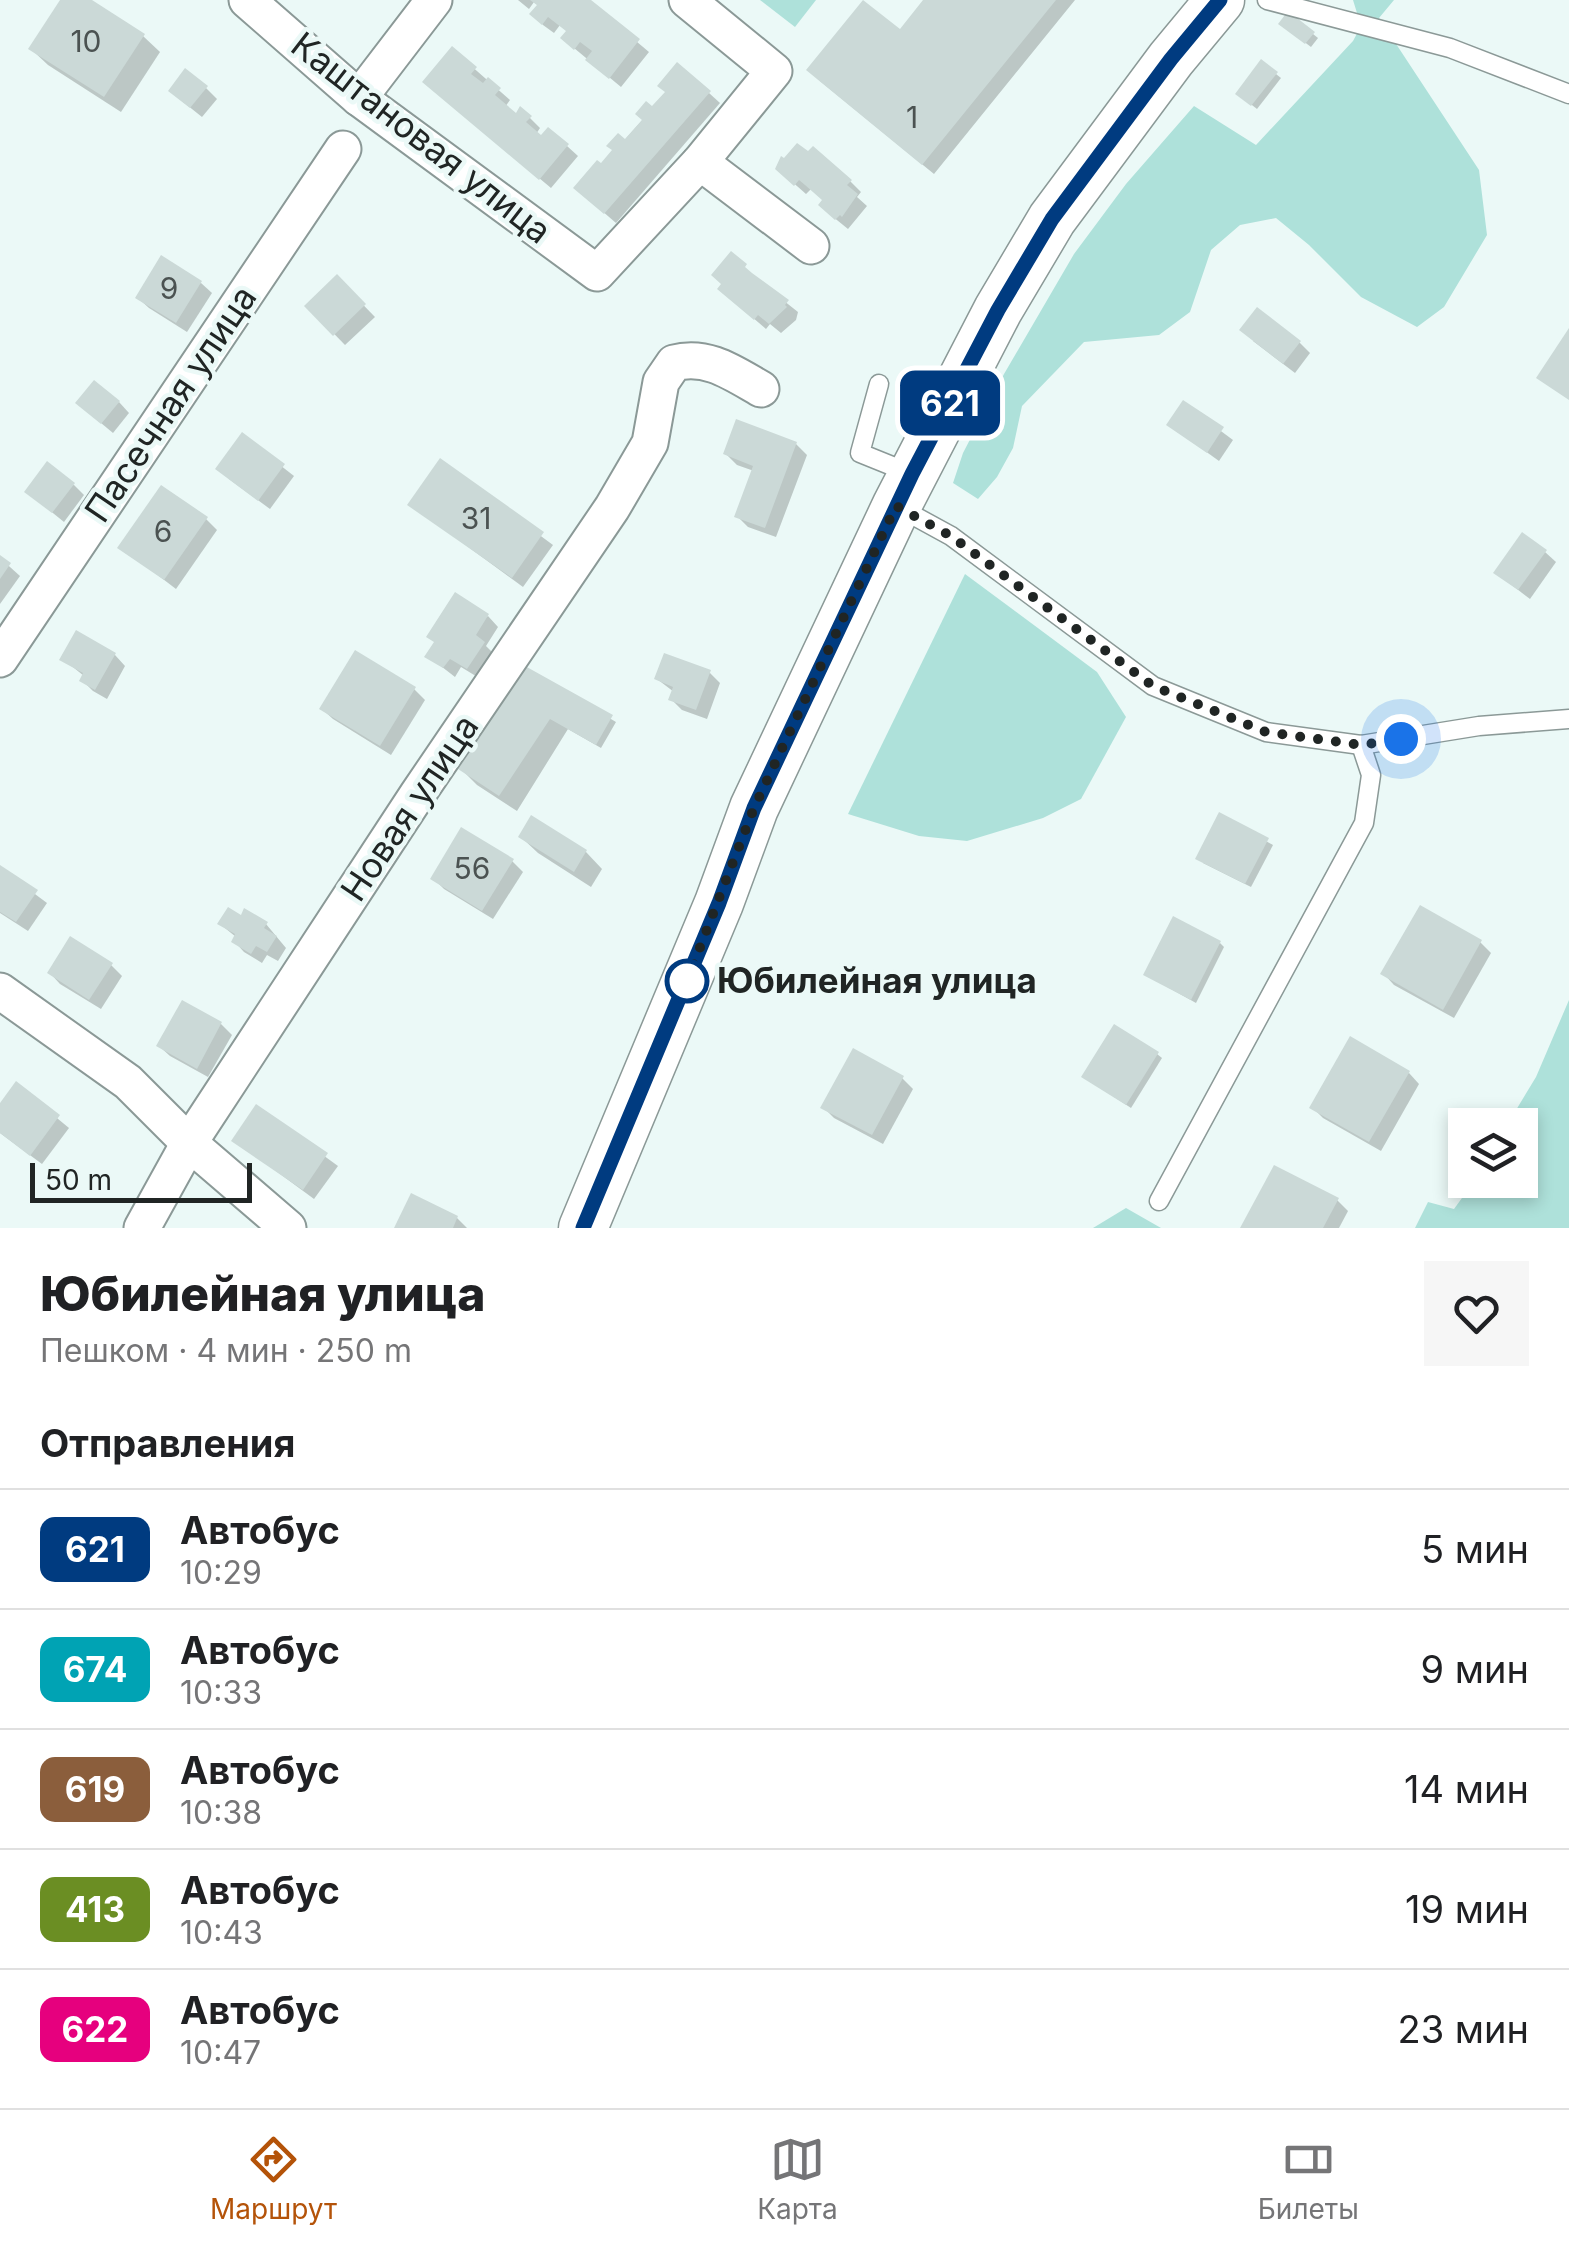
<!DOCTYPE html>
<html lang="ru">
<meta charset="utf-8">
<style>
:root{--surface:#fff;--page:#f6f6f6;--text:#202124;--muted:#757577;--line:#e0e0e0;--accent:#b45309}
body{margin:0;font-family:Inter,sans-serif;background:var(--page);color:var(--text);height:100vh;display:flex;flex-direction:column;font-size:38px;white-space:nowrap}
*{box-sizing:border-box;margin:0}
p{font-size:32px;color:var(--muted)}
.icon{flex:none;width:55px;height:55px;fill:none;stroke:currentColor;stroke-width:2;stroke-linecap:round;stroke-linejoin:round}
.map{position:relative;height:1228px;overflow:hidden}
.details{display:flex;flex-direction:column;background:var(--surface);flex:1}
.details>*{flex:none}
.badge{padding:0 20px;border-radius:15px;font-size:35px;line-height:65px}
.controls{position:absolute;left:1448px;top:1108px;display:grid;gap:20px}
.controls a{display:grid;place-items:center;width:90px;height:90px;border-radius:0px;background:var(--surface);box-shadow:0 5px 15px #0003;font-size:50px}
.scale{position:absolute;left:30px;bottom:25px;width:222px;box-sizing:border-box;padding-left:10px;border:5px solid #202524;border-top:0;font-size:28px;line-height:35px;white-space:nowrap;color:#202524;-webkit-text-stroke:8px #ebf9f7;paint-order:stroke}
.you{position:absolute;width:50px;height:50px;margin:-25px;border:8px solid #fff;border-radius:50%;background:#1a73e8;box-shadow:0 0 0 15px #1a73e833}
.map>.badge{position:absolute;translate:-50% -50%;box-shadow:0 0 0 5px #fff}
h2{padding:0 40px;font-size:38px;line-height:90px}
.round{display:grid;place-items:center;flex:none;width:105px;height:105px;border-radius:0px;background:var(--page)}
.overview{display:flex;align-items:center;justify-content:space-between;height:170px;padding:0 40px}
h1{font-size:48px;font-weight:800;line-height:75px}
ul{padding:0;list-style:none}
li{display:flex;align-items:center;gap:30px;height:120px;padding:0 40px;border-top:2px solid var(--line)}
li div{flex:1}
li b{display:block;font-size:38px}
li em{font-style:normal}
li .badge{min-width:110px;font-weight:700;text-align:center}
.dock{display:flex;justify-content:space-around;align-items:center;height:140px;border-top:2px solid var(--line);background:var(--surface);font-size:28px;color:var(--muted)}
.dock a{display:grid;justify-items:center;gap:5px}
.dock .on{color:var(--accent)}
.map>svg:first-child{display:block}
.green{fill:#aee1da}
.shadow{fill:#0003}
.building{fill:#cbd9d7}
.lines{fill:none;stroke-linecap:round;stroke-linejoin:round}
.lane-casing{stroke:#8b9997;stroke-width:21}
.street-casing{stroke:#8b9997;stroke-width:39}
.secondary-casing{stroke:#8b9997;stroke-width:51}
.lane{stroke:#fff;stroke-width:18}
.street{stroke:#fff;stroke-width:35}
.secondary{stroke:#fff;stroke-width:48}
.line-casing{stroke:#fff;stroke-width:22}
.line{stroke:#003b80;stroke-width:15}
.walk{stroke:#202524;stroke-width:10;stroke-dasharray:0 18}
.stop-dot{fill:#fff;stroke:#003b80;stroke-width:5}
.labels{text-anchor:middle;stroke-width:9;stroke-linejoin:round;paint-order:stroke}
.number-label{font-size:30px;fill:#4b5251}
.street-label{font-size:35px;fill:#202524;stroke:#ebf9f7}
.stop-label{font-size:35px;font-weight:bold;fill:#202524;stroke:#ebf9f7;text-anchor:start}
</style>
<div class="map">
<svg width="1569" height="1228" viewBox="0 0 1569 1228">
<rect width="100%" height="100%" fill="#ebf9f7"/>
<g class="green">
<polygon points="760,0 816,0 795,27"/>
<polygon points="1353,0 1394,0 1379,18 1479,170 1487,235 1444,307 1417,327 1361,297 1309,245 1276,218 1240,225 1211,250 1190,312 1159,335 1084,342 1022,406 1013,448 997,477 978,499 953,483 963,453 1004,374 1074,254 1126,184 1194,106 1256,145 1353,41 1361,26"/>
<polygon points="965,574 1097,672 1126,717 1081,799 1043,818 967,841 919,836 848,814"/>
<polygon points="1569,1000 1569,1228 1415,1228 1428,1202 1454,1209 1475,1180 1520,1180 1520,1125 1507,1125 1536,1077"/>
<polygon points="1126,1208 1161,1228 1093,1228"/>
</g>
<g class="shadow">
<polygon points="63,0 87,0 143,36 160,52 121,112 48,65 31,49"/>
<polygon points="518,0 587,0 649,52 621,87 574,48 568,32 560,25 554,33 543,25 533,14 539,6 534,2 529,9"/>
<polygon points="926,0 1075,0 934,174 820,81 900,32"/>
<polygon points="1288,14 1318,38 1311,47 1286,28"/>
<polygon points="453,50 510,100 505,107 516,116 530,118 540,128 536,134 567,146 578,156 551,188 436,92"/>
<polygon points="1276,74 1281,78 1257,109 1243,98"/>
<polygon points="206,88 217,99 202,117 182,101"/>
<polygon points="709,93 720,103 616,223 587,198 601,167 652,109"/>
<polygon points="789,179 850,181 861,192 857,197 867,206 848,229 832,216 825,201 811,189 806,194"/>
<polygon points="732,254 755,278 798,312 796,320 781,333 770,324 766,329 731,299"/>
<polygon points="337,278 375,317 345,345 307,306"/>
<polygon points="201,283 212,293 187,332 149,308 138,298"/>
<polygon points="1253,341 1299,342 1310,353 1295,373"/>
<polygon points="119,402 129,413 113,433 89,413"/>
<polygon points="1183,403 1233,440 1219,461 1169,425"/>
<polygon points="243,436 294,476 270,509 229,479"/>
<polygon points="796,444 807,455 776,537 748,527 737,516 754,471 737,465 726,454"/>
<polygon points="441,462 553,545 523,587 411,505"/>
<polygon points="74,485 84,495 64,522 27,492"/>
<polygon points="206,519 217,530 176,589 121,547"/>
<polygon points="1545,552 1556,562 1530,599 1496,573"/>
<polygon points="0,558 20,576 0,604"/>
<polygon points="488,616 498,627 486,646 494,654 479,678 461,667 455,677 428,656"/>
<polygon points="115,655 125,666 107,699 93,691 82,680 84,676 63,659"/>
<polygon points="526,669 616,722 601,748 568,729 517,811 477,785 461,769"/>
<polygon points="710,673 720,683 707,719 682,710 671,699 674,692 657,679"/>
<polygon points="414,689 425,700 391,755 333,719 322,709"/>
<polygon points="1220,815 1273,845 1251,887 1203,863"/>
<polygon points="532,819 586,852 602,869 591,887 538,853 521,837"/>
<polygon points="512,861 523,872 493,919 444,889 433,878"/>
<polygon points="0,868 47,903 28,931 0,913"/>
<polygon points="220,924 266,924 286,948 278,961 267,955 262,963 244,952 234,941 236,937"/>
<polygon points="1480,942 1491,953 1454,1018 1394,985 1384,974"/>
<polygon points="1220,943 1224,947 1196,1003 1146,975"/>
<polygon points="111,965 122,976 101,1009 60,984 50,973"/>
<polygon points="183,1003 221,1024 232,1035 208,1077 170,1056 159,1046"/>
<polygon points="1157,1054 1162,1058 1131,1108 1084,1077"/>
<polygon points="1409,1073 1419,1084 1381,1151 1323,1118 1312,1107"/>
<polygon points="902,1078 913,1089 883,1144 834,1118 824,1108"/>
<polygon points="17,1085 69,1128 42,1164 0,1133 0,1107"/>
<polygon points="257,1107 338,1166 314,1199 234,1140"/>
<polygon points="1275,1168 1337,1200 1348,1211 1339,1228 1243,1228"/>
<polygon points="412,1197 457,1218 467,1228 397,1228"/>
</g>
<g class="building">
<polygon points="60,0 92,0 145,34 104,97 28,49"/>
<polygon points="530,0 591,0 640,39 609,79 585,60 592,51 580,42 574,50 560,38 566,31 548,17 542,25 529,14 537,5"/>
<polygon points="863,0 900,29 923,0 1056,0 922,165 806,70"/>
<polygon points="1288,11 1315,32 1305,44 1278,24"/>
<polygon points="452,46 477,67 471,74 483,83 488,77 501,88 495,95 516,113 520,106 532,116 526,122 541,135 548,127 569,144 539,180 422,82"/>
<polygon points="1261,59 1278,72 1251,106 1235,94"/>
<polygon points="677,62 711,91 604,214 573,188 597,160 601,163 612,150 606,146 618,133 625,139 642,120 635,114 646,101 652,106 665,92 657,86"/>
<polygon points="185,68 208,86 190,108 168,91"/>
<polygon points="797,143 808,151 813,146 852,180 847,185 858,194 842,217 840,215 835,220 818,205 822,200 805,185 799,180 794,186 775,169 781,156 784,158"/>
<polygon points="731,251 747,264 745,267 752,273 789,300 785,305 787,307 769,324 758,315 754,320 717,289 721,284 711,275"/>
<polygon points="161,255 202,281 176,323 135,298"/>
<polygon points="337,274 366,304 333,336 304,306"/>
<polygon points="1257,307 1301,341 1283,364 1239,330"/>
<polygon points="1569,328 1569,400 1536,378"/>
<polygon points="94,380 120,401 101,424 75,403"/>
<polygon points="1183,400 1224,427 1207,453 1166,425"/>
<polygon points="736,419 797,442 765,528 734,517 753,466 723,454"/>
<polygon points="242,432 285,464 258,501 215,469"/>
<polygon points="440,458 544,532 512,578 407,505"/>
<polygon points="47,461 75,483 52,513 24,492"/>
<polygon points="161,485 208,517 164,580 117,548"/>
<polygon points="1522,532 1547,550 1518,590 1493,573"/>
<polygon points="0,555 11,563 0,579"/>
<polygon points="455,592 489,614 476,635 485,642 467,669 450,659 443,668 424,657 434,642 426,637"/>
<polygon points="76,630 116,653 95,690 79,681 83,673 59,660"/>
<polygon points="355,650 416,687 380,746 319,709"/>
<polygon points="664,653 711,670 696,710 668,700 673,687 654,679"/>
<polygon points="525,666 613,715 596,745 550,719 499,796 458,769"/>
<polygon points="1219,812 1269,838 1245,884 1195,859"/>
<polygon points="531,815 587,850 574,872 518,837"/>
<polygon points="461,827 514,859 482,911 430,879"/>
<polygon points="0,865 38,890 16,922 0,912"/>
<polygon points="1420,905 1482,940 1443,1010 1380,974"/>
<polygon points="228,907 241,915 244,908 268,922 264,928 277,936 267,952 256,946 251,954 231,942 235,934 217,924"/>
<polygon points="1173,916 1221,941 1191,1000 1143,975"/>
<polygon points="70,936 113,963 89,1000 47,973"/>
<polygon points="182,1000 222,1022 197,1069 156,1046"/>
<polygon points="1114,1024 1159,1052 1126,1105 1081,1077"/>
<polygon points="1350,1036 1410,1071 1369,1142 1309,1108"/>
<polygon points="853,1048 904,1076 872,1135 820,1108"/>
<polygon points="16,1081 60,1115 30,1156 0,1133 0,1103"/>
<polygon points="256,1104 328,1153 303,1190 231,1141"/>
<polygon points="1274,1165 1339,1198 1323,1228 1240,1228"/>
<polygon points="411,1193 458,1216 453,1228 394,1228"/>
</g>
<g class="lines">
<g class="lane-casing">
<g id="lane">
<polyline points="1267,0 1450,48 1569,94"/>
<polyline points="879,384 860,453 912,474"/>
<polyline points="898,507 951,536 1153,686 1266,732 1361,745 1479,726 1569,719"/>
<polyline points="1159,1201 1364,823 1371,775 1361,745"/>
</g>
</g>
<g class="street-casing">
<g id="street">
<polyline points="247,0 359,98 597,273 700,162 774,71 687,0"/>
<polyline points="359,98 434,0"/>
<polyline points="700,162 811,246"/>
<polyline points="0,659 343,149"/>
<polyline points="0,991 128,1082 189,1143 288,1228"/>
<path d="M 142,1228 L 189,1143 L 417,795 L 612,508 L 650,443 L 661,382 L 674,363 C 707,354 733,373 761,389"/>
</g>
</g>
<g class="secondary-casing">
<polyline id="secondary" points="583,1228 719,903 754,808 897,505 998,310 1052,219 1171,59 1220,0"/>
</g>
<use href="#lane" class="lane"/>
<use href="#street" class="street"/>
<use href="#secondary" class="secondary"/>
</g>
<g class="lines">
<g class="line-casing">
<polyline id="line" points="583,1228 719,903 754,808 912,474 998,310 1052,219 1171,59 1220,0"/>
</g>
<use href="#line" class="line"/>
<polyline class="walk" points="687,981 754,808 896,506 951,536 1153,686 1266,732 1361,745 1401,739"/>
</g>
<circle class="stop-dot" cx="687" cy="981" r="20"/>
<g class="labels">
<g class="number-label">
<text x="86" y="52">10</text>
<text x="912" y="128">1</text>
<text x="169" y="299">9</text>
<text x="476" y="529">31</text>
<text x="163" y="542">6</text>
<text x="472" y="879">56</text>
</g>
<g class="street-label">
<text transform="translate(421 138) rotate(38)" y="12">Каштановая улица</text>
<text transform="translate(171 404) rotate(-56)" y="12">Пасечная улица</text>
<text transform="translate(410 808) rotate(-56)" y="12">Новая улица</text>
</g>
<g class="stop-label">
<text x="717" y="993">Юбилейная улица</text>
</g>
</g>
</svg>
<div class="controls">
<a><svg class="icon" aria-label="layers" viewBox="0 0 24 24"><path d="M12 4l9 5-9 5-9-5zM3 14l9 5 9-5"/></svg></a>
</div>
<div class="scale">50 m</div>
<div class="you" style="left:1401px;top:739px"></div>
<b class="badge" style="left:950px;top:403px;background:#003b80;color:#fff">621</b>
</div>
<section class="details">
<div class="overview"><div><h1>Юбилейная улица</h1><p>Пешком · 4 мин · 250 m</p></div><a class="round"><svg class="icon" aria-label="heart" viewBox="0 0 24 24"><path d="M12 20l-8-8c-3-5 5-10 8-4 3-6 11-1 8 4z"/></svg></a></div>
<h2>Отправления</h2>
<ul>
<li><span class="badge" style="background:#003b80;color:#fff">621</span><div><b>Автобус</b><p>10:29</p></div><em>5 мин</em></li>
<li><span class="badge" style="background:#00a3b4;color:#fff">674</span><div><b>Автобус</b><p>10:33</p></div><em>9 мин</em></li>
<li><span class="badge" style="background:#8b5e3c;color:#fff">619</span><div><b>Автобус</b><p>10:38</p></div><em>14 мин</em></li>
<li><span class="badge" style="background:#6b8e23;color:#fff">413</span><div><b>Автобус</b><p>10:43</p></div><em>19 мин</em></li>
<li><span class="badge" style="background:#e6007e;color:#fff">622</span><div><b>Автобус</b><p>10:47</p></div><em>23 мин</em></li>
</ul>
</section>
<nav class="dock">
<a class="on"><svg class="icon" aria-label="directions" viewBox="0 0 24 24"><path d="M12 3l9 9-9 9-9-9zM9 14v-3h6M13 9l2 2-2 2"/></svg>Маршрут</a>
<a><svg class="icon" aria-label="map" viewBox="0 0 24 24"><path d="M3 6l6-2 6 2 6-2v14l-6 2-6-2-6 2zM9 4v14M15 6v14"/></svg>Карта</a>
<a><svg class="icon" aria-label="tickets" viewBox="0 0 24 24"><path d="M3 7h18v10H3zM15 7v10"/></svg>Билеты</a>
</nav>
